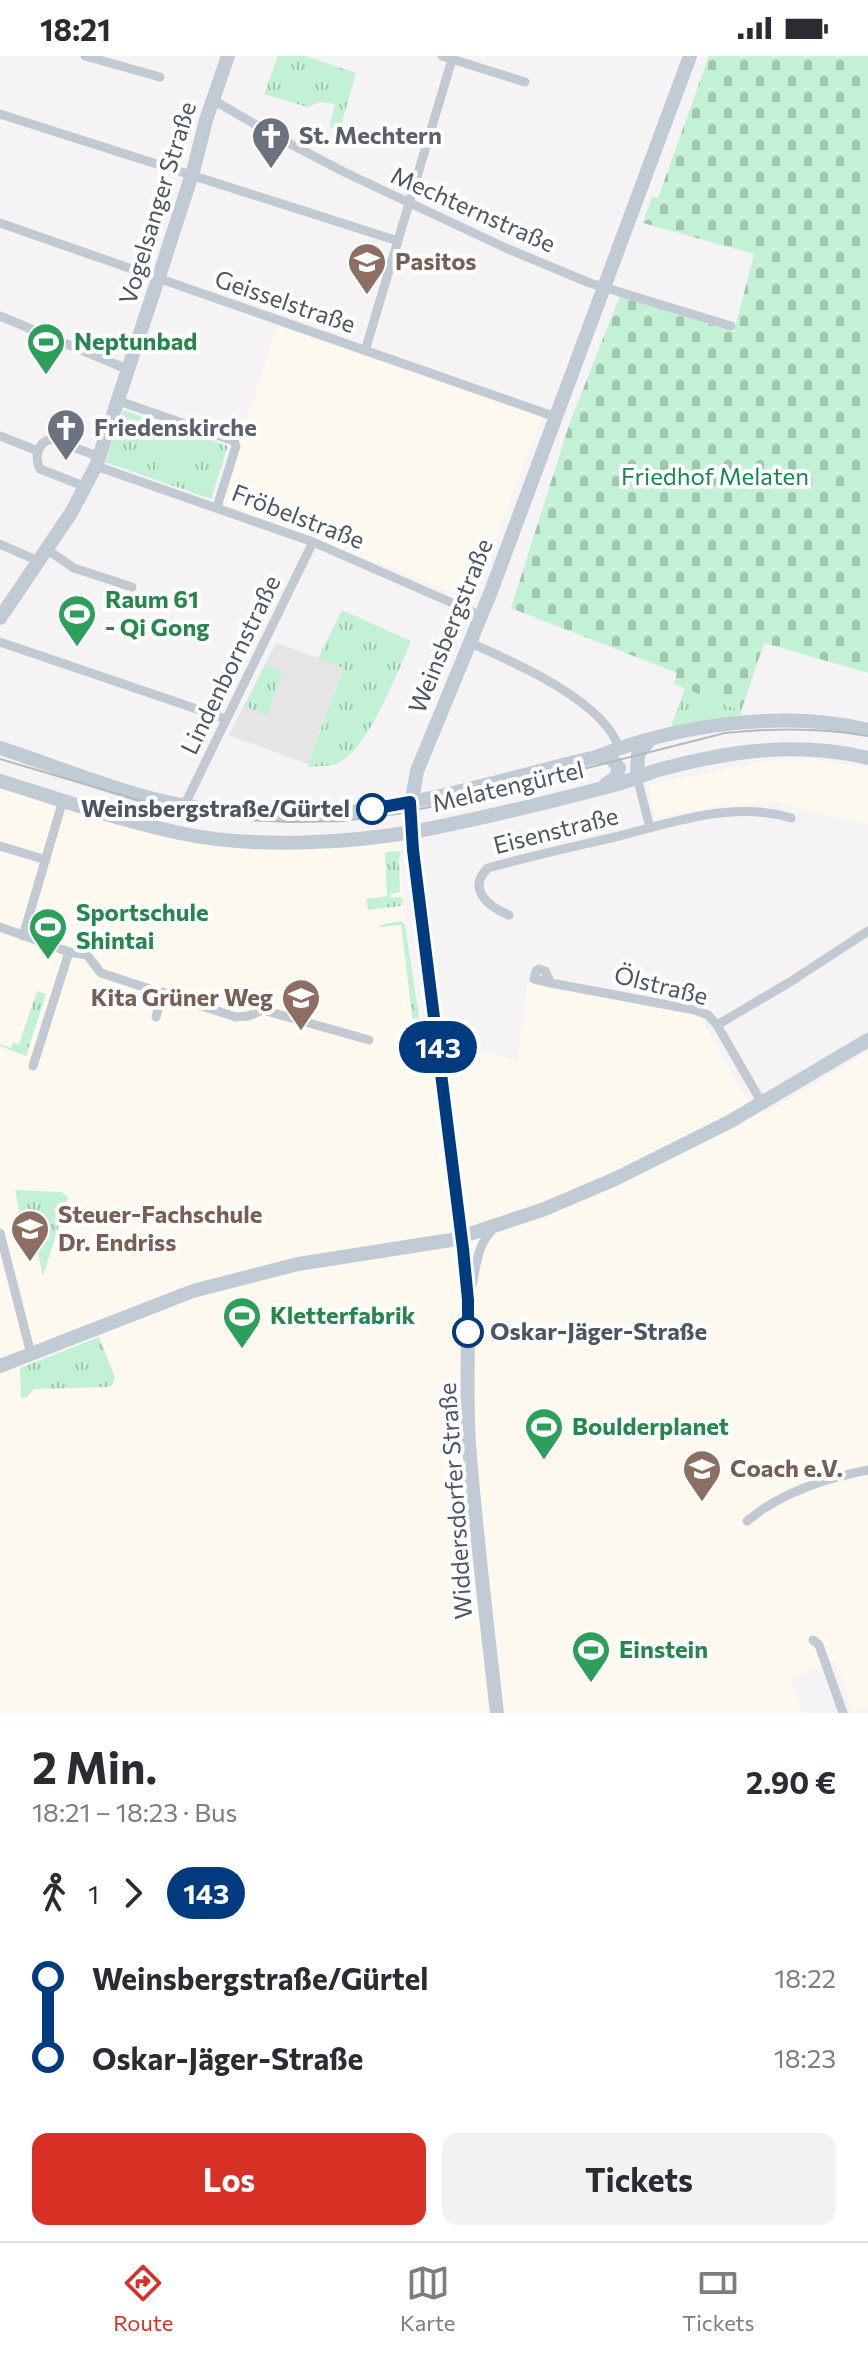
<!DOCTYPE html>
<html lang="de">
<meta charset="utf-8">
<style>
:root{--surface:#fff;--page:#f2f2f3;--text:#2b2b33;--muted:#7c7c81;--line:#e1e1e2;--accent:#d93025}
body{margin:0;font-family:Commissioner,sans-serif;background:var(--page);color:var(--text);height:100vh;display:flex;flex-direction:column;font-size:30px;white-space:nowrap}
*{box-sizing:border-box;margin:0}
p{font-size:26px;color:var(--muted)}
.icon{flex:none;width:44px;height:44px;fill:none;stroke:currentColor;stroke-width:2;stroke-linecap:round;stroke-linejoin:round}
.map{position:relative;height:1657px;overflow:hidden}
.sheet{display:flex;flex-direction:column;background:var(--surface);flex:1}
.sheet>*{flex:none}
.badge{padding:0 16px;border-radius:26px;font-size:28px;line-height:52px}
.map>.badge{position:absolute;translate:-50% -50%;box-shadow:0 0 0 4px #fff}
.legs{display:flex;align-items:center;gap:12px;height:88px;padding:0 32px;font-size:26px}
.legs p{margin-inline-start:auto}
.headline{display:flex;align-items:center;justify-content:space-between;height:136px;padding:0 32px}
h1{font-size:44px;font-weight:700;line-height:60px}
.action{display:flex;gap:16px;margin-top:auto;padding:16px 32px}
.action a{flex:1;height:92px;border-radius:16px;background:var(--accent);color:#fff;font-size:32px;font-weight:700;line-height:92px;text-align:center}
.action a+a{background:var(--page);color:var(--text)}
ul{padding:0 32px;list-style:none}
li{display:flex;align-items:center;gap:28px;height:80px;font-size:30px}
li i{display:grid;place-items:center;width:12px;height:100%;margin:0 10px;background:currentColor}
li i::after{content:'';width:20px;height:20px;margin:-10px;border:6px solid;border-radius:50%;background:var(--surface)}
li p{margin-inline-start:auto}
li:first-child i{background:linear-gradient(#0000 50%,currentColor 0)}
li:last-child i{background:linear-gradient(currentColor 50%,#0000 0)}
.status{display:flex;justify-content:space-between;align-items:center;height:56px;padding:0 40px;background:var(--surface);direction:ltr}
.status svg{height:22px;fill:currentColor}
.tab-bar{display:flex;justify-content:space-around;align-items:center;height:112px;border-top:2px solid var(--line);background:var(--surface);font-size:22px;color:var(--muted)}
.tab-bar a{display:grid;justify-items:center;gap:4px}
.tab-bar .current{color:var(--accent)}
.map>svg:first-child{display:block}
.commercial{fill:#fdf9ef}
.education{fill:#e6e4e5}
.grass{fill:url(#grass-tufts)}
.cemetery{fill:url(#cemetery-stones)}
.garden{fill:#c3f1d5}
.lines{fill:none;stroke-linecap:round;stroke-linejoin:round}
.street{stroke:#c1cad2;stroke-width:9}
.secondary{stroke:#c1cbd6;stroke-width:14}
.tram{stroke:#b5b8bd;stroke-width:2}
.line-1-casing{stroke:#fff;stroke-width:18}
.line-1{stroke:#003b80;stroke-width:12}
.stop-1-dot{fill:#fff;stroke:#003b80;stroke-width:4}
.labels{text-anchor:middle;stroke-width:8;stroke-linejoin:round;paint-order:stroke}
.worship-label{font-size:24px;font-weight:bold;fill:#5b616d;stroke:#fff;text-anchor:start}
.street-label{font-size:24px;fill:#4a5661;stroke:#fff}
.education-label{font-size:24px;font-weight:bold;fill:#785e54;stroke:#fff;text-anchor:start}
.leisure-label{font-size:24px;font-weight:bold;fill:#27864d;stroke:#fff;text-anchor:start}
.park-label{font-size:24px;fill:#17864f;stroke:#fff}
.stop-label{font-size:24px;font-weight:bold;fill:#4a5661;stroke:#fff;text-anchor:end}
</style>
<div class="status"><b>18:21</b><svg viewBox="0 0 49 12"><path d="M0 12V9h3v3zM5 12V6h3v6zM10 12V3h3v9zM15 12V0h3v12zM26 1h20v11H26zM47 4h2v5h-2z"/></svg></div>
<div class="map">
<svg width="868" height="1657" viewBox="0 0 868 1657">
<defs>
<pattern id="grass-tufts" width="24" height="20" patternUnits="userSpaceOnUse" patternTransform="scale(2)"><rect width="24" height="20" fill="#c3f1d5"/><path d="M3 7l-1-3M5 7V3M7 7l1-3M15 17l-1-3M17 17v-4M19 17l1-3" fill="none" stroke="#a0c6b0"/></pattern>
<pattern id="cemetery-stones" width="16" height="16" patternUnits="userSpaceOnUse" patternTransform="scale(2)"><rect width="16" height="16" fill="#c3f1d5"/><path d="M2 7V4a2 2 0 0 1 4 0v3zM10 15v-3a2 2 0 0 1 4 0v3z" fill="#a0c6b0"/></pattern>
</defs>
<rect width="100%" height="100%" fill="#f5f3f3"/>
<g class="commercial">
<polygon points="277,270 543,359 513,436 474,544 220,447"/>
<polygon points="812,703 868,712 868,769 774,746 720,750 655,762 649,729 769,704"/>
<polygon points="0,728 166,779 273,791 398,786 415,954 448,982 518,1007 527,926 699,958 745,1041 766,1057 868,996 868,1651 854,1656 834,1604 791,1623 803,1657 0,1657"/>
</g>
<polygon class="education" points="276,587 343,611 308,708 229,679"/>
<g class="grass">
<polygon points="278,0 305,0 356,17 340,73 329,71 335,48 320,46 307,51 264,38"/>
<polygon points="123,354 228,390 211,443 105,406"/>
<path d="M 342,554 L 411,585 C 399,613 367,696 338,707 C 329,711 317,710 307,711 L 343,612 L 318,602 Z"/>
<polygon points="265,609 283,615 267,660 245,650"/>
<polygon points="685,632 741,655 741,659 670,673"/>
<polygon points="401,795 399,803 400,836 391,838 391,842 402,841 403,846 400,850 368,854 366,843 387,840 385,796"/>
<polygon points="401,865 405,868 421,975 414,977 401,869 380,871 379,869"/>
<polygon points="37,935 46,938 26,1000 0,990 0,988 11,992 13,986 19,988"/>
<polygon points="15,1134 61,1136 68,1141 43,1220 30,1163 20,1160"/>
<polygon points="99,1281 115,1321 113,1327 109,1331 34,1333 27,1341 21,1342 20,1312"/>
</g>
<polygon class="cemetery" points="709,0 868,0 868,617 764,587 741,655 674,628 677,617 511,552 570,366 620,240 734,276 754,198 643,167 652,141 658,142"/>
<polygon class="garden" points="170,379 191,387 178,423 157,415"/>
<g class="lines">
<g class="street">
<polyline points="85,0 160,21"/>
<polyline points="442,0 525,26"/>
<polyline points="213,44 277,81 346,117 508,193 590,227 731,270"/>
<polyline points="0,58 398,185"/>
<polyline points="0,167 556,361"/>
<polyline points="0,260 129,314"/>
<polyline points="365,295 453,0"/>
<polyline points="119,345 234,385 236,390 217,451"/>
<polyline points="0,380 38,395"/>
<polyline points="96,410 313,486 482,560"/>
<path d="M 86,431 L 40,413 C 34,401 38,386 51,383 L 100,401"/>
<polyline points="0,488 38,505"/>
<polyline points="46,493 74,512 132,531"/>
<polyline points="0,586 226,663"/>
<path d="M 471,587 C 514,606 604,645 619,692"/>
<polyline points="637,721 650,772"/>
<polyline points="184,750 313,486"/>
<polyline points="0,790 46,804"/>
<path d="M 509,859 C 489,851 466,833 488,812 C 530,800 572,791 615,781 C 670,767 734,744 791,762"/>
<polyline points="0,871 69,896 87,899 101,917 236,961 248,960 263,954 369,984"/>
<polyline points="23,880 63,744"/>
<polyline points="551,927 545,915 539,913 536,915 534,923 551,927 695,954 708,959 717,969 762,1047"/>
<polyline points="156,961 163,936"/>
<polyline points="717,969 790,926 868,875"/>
<polyline points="33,1010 69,896"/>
<polyline points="0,1177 31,1298"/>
<path d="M 470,1237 C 478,1211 474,1193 493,1173"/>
<path d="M 747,1465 C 782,1436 824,1423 868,1414"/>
<polyline points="813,1584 819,1589 843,1657"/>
</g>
<g class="secondary">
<polyline points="0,562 71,457 96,410 164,205 194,112 206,64 228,0"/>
<path d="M 0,692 C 59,711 127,740 187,750 C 241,760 297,762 351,756 C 434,746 515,720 596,701 C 677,669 783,653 868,674"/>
<polyline points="599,701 611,702 619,712 616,721 606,728"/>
<polyline points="637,721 638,698 648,686"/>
<path d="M 0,725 C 58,743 116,763 175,776 C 250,793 348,788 423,774 C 488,761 554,745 618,728 C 632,724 645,718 658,714 C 728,695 797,685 868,702"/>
<polyline points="0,1310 193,1235 298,1208 451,1184 542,1154 615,1123 731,1065 868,984"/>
<path d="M 497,1657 C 487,1568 476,1478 469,1388 C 465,1329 471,1269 465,1210 L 416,823 L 410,755 L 417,715 L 490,538 L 690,0"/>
</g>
<path class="tram" d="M 0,703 L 182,757 L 229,763 L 291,766 L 342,765 L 396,758 L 449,747 L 725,677 C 774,672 820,671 868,680"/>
</g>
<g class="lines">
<g class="line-1-casing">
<polyline id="line-1" points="372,753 410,746 413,794 463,1193 468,1244 468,1276"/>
</g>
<use href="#line-1" class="line-1"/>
</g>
<defs>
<g id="church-pin" transform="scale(2)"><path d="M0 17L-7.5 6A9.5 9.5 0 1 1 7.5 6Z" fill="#6b7280" stroke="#fff"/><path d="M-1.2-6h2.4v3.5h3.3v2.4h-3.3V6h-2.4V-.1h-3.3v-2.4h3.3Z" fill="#fff"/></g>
<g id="school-pin" transform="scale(2)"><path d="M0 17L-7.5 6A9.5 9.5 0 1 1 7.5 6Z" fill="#8d6e63" stroke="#fff"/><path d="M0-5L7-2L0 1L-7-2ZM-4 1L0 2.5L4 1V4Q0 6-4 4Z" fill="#fff"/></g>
<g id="stadium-pin" transform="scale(2)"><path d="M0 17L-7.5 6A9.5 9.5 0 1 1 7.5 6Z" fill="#2e9e5b" stroke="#fff"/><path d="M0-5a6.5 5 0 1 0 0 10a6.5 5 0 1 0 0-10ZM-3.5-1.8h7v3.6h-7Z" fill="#fff"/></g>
</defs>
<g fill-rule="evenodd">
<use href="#church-pin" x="271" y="80"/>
<use href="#school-pin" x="367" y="206"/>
<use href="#stadium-pin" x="46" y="286"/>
<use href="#church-pin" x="66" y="372"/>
<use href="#stadium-pin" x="77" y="558"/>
<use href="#stadium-pin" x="48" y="871"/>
<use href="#school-pin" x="301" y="942"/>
<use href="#school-pin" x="30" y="1173"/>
<use href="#stadium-pin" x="242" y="1260"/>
<use href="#stadium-pin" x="544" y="1371"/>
<use href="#school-pin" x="702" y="1413"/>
<use href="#stadium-pin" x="591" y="1594"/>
</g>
<g class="stop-1-dot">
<circle cx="372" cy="753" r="14"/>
<circle cx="468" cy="1276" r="14"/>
</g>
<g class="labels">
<g class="worship-label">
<text x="299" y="88">St. Mechtern</text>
<text x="94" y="380">Friedenskirche</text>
</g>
<g class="street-label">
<text transform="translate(158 147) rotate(-73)" y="8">Vogelsanger Straße</text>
<text transform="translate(473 154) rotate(24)" y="8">Mechternstraße</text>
<text transform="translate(285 246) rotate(19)" y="8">Geisselstraße</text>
<text transform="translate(298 461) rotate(21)" y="8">Fröbelstraße</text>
<text transform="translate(451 570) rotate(-68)" y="8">Weinsbergstraße</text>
<text transform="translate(231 609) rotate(-64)" y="8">Lindenbornstraße</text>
<text transform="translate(508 731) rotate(-13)" y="8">Melatengürtel</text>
<text transform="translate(556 775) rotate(-14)" y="8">Eisenstraße</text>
<text transform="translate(661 930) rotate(14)" y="8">Ölstraße</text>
<text transform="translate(456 1445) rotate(-94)" y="8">Widdersdorfer Straße</text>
</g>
<g class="education-label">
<text x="395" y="214">Pasitos</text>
<text x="273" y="950" text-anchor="end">Kita Grüner Weg</text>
<text x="58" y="1167">Steuer-Fachschule<tspan x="58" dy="28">Dr. Endriss</tspan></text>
<text x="730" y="1421">Coach e.V.</text>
</g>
<g class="leisure-label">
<text x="74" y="294">Neptunbad</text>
<text x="105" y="552">Raum 61<tspan x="105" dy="28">- Qi Gong</tspan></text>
<text x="76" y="865">Sportschule<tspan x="76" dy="28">Shintai</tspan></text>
<text x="270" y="1268">Kletterfabrik</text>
<text x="572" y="1379">Boulderplanet</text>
<text x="619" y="1602">Einstein</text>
</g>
<g class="park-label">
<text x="715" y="429">Friedhof Melaten</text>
</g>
<g class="stop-label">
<text x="350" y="761">Weinsbergstraße/Gürtel</text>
<text x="490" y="1284" text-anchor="start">Oskar-Jäger-Straße</text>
</g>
</g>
</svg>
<b class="badge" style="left:438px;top:991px;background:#003b80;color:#fff">143</b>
</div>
<section class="sheet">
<div class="headline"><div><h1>2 Min.</h1><p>18:21 – 18:23 · Bus</p></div><b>2.90 €</b></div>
<div class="legs"><svg class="icon" aria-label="walk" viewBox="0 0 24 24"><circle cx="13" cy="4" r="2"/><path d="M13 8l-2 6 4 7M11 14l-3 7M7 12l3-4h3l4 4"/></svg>1<svg class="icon" aria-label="forward" viewBox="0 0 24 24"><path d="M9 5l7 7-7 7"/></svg><b class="badge" style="background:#003b80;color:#fff">143</b></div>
<ul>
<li><i style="color:#003b80"></i><b>Weinsbergstraße/Gürtel</b><p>18:22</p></li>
<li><i style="color:#003b80"></i><b>Oskar-Jäger-Straße</b><p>18:23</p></li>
</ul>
<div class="action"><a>Los</a><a>Tickets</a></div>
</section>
<nav class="tab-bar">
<a class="current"><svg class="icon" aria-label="directions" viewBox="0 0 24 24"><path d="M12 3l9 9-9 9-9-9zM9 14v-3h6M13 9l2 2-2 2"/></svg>Route</a>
<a><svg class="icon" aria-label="map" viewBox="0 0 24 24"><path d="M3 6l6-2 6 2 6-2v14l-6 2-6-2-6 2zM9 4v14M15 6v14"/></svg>Karte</a>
<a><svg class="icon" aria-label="tickets" viewBox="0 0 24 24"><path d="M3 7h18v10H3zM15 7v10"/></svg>Tickets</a>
</nav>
